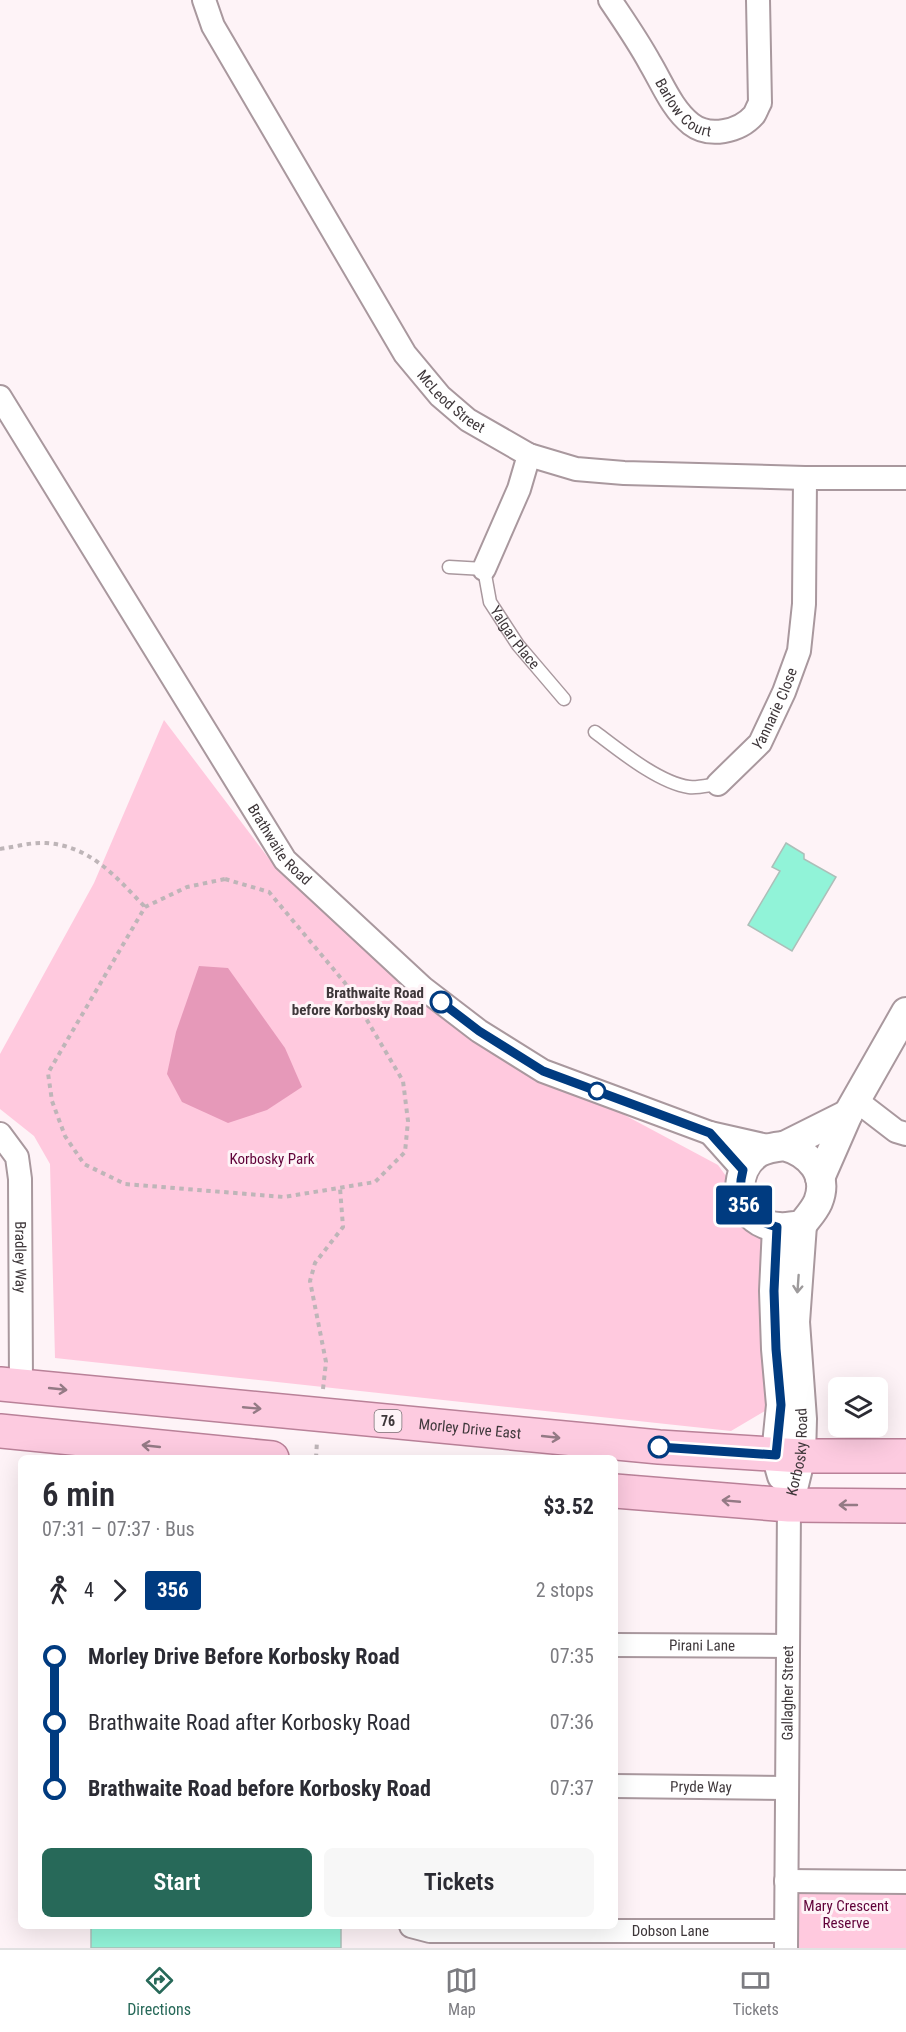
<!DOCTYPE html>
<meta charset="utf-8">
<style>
:root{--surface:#fff;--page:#f7f7f7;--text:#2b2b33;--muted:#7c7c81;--line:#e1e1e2;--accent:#276959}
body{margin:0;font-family:"Roboto Condensed",sans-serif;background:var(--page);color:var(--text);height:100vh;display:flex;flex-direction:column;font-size:22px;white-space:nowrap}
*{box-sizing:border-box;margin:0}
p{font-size:20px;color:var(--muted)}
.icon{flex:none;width:33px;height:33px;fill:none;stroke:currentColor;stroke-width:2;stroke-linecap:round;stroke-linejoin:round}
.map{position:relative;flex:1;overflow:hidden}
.side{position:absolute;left:18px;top:1455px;width:600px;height:474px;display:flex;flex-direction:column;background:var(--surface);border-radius:9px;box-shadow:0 6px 24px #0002}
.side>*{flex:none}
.badge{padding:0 12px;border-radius:4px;font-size:21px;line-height:39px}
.buttons{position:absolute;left:828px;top:1377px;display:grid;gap:12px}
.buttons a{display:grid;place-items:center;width:60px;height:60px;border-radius:9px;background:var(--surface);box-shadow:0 6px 24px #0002;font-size:30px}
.map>.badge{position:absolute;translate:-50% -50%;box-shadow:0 0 0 3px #fff}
.legs{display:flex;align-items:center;gap:9px;height:66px;padding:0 24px;font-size:20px}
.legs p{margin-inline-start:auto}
.summary{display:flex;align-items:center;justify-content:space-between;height:102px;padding:0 24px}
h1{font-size:33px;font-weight:600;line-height:45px}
.cta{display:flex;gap:12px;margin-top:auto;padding:12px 24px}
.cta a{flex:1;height:69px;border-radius:9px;background:var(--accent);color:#fff;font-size:24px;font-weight:600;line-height:69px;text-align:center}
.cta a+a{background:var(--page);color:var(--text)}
ul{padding:0 24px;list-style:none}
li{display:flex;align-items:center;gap:21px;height:66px;font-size:22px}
li i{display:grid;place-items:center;width:9px;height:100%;margin:0 8px;background:currentColor}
li i::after{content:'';width:15px;height:15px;margin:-8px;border:4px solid;border-radius:50%;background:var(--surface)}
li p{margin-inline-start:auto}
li:first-child i{background:linear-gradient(#0000 50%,currentColor 0)}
li:last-child i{background:linear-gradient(currentColor 50%,#0000 0)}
.tabs{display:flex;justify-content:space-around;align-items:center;height:84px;border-top:2px solid var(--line);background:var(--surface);font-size:16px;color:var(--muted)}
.tabs a{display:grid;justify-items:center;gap:3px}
.tabs .current{color:var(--accent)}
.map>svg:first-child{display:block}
.green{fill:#ffc9de}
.water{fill:#e699b9}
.building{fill:#91f3d8;stroke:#acbfb9;stroke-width:1.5}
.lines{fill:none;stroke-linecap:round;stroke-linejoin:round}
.service-casing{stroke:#a9989e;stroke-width:15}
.minor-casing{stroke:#a9989e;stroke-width:26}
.tertiary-casing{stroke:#a9989e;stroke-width:32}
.primary-casing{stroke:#b98198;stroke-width:36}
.path{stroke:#beb5b8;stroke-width:4;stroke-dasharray:4.5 4.5;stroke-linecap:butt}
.service{stroke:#fff;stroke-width:12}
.minor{stroke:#fff;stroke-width:22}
.tertiary{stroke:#fff;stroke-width:28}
.primary{stroke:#fdcbe0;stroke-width:33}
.oneway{stroke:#9e9b9c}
.oneway2{stroke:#947a85}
.line-1-casing{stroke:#fff;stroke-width:14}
.line-1{stroke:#003b80;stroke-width:9}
.stop-1-dot{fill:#fff;stroke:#003b80;stroke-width:3}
.labels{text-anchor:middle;stroke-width:6;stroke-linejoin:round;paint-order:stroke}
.shield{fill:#fef3f7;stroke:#786f73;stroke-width:1.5}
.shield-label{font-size:14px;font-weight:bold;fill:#3e373a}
.street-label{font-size:15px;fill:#3e373a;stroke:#fef3f7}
.stop-label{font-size:15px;font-weight:bold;fill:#3e373a;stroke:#fef3f7;text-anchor:end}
.park-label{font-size:15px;fill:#600239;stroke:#fef3f7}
</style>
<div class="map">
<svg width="906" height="1948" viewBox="0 0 906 1948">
<rect width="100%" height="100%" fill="#fef3f7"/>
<g class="green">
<polygon points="164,720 276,868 456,1025 718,1165 773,1241 765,1411 731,1431 55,1358 50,1164 34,1136 0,1109 0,1054 94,883"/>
<polygon points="786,1881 906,1882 906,1948 786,1948"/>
</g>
<polygon class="water" points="199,966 228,968 285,1048 302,1087 267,1110 228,1123 182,1102 167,1074 176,1032"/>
<g class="building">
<polygon points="786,843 804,854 804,859 836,877 792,951 748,925 780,871 772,867"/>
<rect x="91" y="1926" width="250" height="22"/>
</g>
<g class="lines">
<g class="service-casing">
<g id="service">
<path id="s1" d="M 449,567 L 484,569 L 490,602 L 518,645 L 564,699"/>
<path d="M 595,732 C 619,750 659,783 689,787 C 698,788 709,785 718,784"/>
</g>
</g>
<g class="minor-casing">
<g id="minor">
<path id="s2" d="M 204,0 L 213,26 L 405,354 L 440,396 L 468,420 L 529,455 L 576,469 L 624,473 L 805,478 L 906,478"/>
<path id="s3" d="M 610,0 C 624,21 638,41 650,63 C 662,83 672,109 691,124 C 709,138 739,132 754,115 C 756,112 758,106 760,103 L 758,0"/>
<path id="s4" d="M 0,397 L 285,860 L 423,988 L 479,1031 L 543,1071 L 710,1133 L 772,1147"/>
<polyline points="484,569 519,489 529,455"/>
<path id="s5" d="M 718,784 L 760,743 L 784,692 L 799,651 L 804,604 L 805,478"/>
<polyline points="857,1101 896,1131 906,1134"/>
<polyline points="710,1133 743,1170"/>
<path id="s6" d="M 0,1134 L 17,1157 L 20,1179 L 21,1385"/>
<path id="s7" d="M 615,1645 L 788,1646"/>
<path id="s8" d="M 615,1786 L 787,1788"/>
<polyline points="786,1881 906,1882"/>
<path id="s9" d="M 411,1926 L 430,1931 L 786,1931"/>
<path id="s10" d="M 786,1948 L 789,1505"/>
</g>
</g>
<g class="tertiary-casing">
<g id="tertiary">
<path d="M 784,1146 C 810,1153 829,1175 818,1202 C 814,1211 807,1218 802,1225 C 789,1227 777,1229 765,1224 C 735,1212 732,1171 758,1153 C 766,1148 775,1147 784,1146 Z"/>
<polyline points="784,1146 848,1114"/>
<polyline points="820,1178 848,1114 906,1012"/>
<polyline points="777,1227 774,1291 776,1349 781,1405 776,1455 782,1476"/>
<path id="s11" d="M 789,1505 L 801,1456 L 802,1419 L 795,1322 L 802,1225"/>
</g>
</g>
<g class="primary-casing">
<g id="primary">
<path id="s12" d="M 0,1384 L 659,1447 L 801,1456 L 906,1456"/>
<polyline points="0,1431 272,1458"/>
<polyline points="615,1491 789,1505 906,1506"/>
</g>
</g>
<g class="path">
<path d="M 0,849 C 15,847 31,842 46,843 C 91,846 116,877 145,907"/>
<polygon points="225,879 269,892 345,983 403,1081 408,1121 405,1152 375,1182 284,1197 125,1184 84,1164 65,1136 52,1101 48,1073 145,907 187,887"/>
<polyline points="323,1389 326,1362 310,1281 315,1263 343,1227 340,1188"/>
<polyline points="316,1458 317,1441"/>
</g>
<use href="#service" class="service"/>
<use href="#minor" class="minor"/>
<use href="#tertiary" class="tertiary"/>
<use href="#primary" class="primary"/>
</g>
<defs><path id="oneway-shaft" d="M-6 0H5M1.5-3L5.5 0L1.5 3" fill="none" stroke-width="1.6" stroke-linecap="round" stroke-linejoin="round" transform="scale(1.5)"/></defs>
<use class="oneway" href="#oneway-shaft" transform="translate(798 1284) rotate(94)"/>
<g class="oneway2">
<use href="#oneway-shaft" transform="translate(58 1389) rotate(6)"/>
<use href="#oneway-shaft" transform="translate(252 1408) rotate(5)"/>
<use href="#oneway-shaft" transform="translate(551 1437) rotate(6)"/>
<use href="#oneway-shaft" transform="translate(151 1446) rotate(-174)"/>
<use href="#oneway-shaft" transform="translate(731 1501) rotate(-175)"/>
<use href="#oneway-shaft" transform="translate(848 1505) rotate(-180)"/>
</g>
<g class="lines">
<g class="line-1-casing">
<path id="line-1" d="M 441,1002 L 479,1031 L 543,1071 L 710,1133 L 743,1170 C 735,1201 746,1219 777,1227 L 774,1291 L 776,1349 L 781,1405 L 776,1455 L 659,1447"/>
</g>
<use href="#line-1" class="line-1"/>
</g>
<g class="stop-1-dot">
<circle cx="441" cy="1002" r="10"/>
<circle cx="597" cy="1091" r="8"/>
<circle cx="659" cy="1447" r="10"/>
</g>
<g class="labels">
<rect class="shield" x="374.5" y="1410" width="27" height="22" rx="4.5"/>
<g class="shield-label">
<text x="388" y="1426">76</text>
</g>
<g class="street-label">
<text dy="5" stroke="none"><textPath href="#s3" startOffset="132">Barlow Court</textPath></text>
<text dy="5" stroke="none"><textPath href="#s2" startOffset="474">McLeod Street</textPath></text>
<text dy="5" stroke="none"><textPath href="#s1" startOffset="112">Yalgar Place</textPath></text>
<text dy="5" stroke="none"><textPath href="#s5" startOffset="96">Yannarie Close</textPath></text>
<text dy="5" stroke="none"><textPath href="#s4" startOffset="528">Brathwaite Road</textPath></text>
<text dy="5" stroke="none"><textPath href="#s6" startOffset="129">Bradley Way</textPath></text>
<text dy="5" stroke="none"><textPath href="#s12" startOffset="472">Morley Drive East</textPath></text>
<text dy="5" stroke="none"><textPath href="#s11" startOffset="54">Korbosky Road</textPath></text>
<text dy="5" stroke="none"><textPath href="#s7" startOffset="87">Pirani Lane</textPath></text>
<text dy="5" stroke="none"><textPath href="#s10" startOffset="255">Gallagher Street</textPath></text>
<text dy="5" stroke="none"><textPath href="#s8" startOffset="86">Pryde Way</textPath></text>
<text dy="5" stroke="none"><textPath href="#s9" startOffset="260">Dobson Lane</textPath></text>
</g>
<g class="stop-label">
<text x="424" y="998">Brathwaite Road<tspan x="424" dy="17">before Korbosky Road</tspan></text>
</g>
<g class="park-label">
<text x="272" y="1164">Korbosky Park</text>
<text x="846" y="1911">Mary Crescent<tspan x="846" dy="17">Reserve</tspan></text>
</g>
</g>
</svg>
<div class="buttons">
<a><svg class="icon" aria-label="layers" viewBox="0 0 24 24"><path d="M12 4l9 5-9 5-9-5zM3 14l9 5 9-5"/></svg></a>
</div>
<b class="badge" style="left:744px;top:1205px;background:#003b80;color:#fff">356</b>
<section class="side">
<div class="summary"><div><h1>6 min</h1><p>07:31 – 07:37 · Bus</p></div><b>$3.52</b></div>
<div class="legs"><svg class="icon" aria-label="walk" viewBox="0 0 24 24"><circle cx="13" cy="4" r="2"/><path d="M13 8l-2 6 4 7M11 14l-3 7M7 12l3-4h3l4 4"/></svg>4<svg class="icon" aria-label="forward" viewBox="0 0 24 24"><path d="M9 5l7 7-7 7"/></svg><b class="badge" style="background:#003b80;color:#fff">356</b><p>2 stops</p></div>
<ul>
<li><i style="color:#003b80"></i><b>Morley Drive Before Korbosky Road</b><p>07:35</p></li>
<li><i style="color:#003b80"></i><span>Brathwaite Road after Korbosky Road</span><p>07:36</p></li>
<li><i style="color:#003b80"></i><b>Brathwaite Road before Korbosky Road</b><p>07:37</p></li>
</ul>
<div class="cta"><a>Start</a><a>Tickets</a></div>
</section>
</div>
<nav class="tabs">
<a class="current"><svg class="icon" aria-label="directions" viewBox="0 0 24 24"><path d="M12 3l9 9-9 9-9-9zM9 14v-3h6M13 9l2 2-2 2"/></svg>Directions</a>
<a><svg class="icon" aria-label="map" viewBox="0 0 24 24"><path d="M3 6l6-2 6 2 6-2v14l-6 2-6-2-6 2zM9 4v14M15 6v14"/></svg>Map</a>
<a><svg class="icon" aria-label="tickets" viewBox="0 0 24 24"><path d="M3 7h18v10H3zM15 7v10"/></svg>Tickets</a>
</nav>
